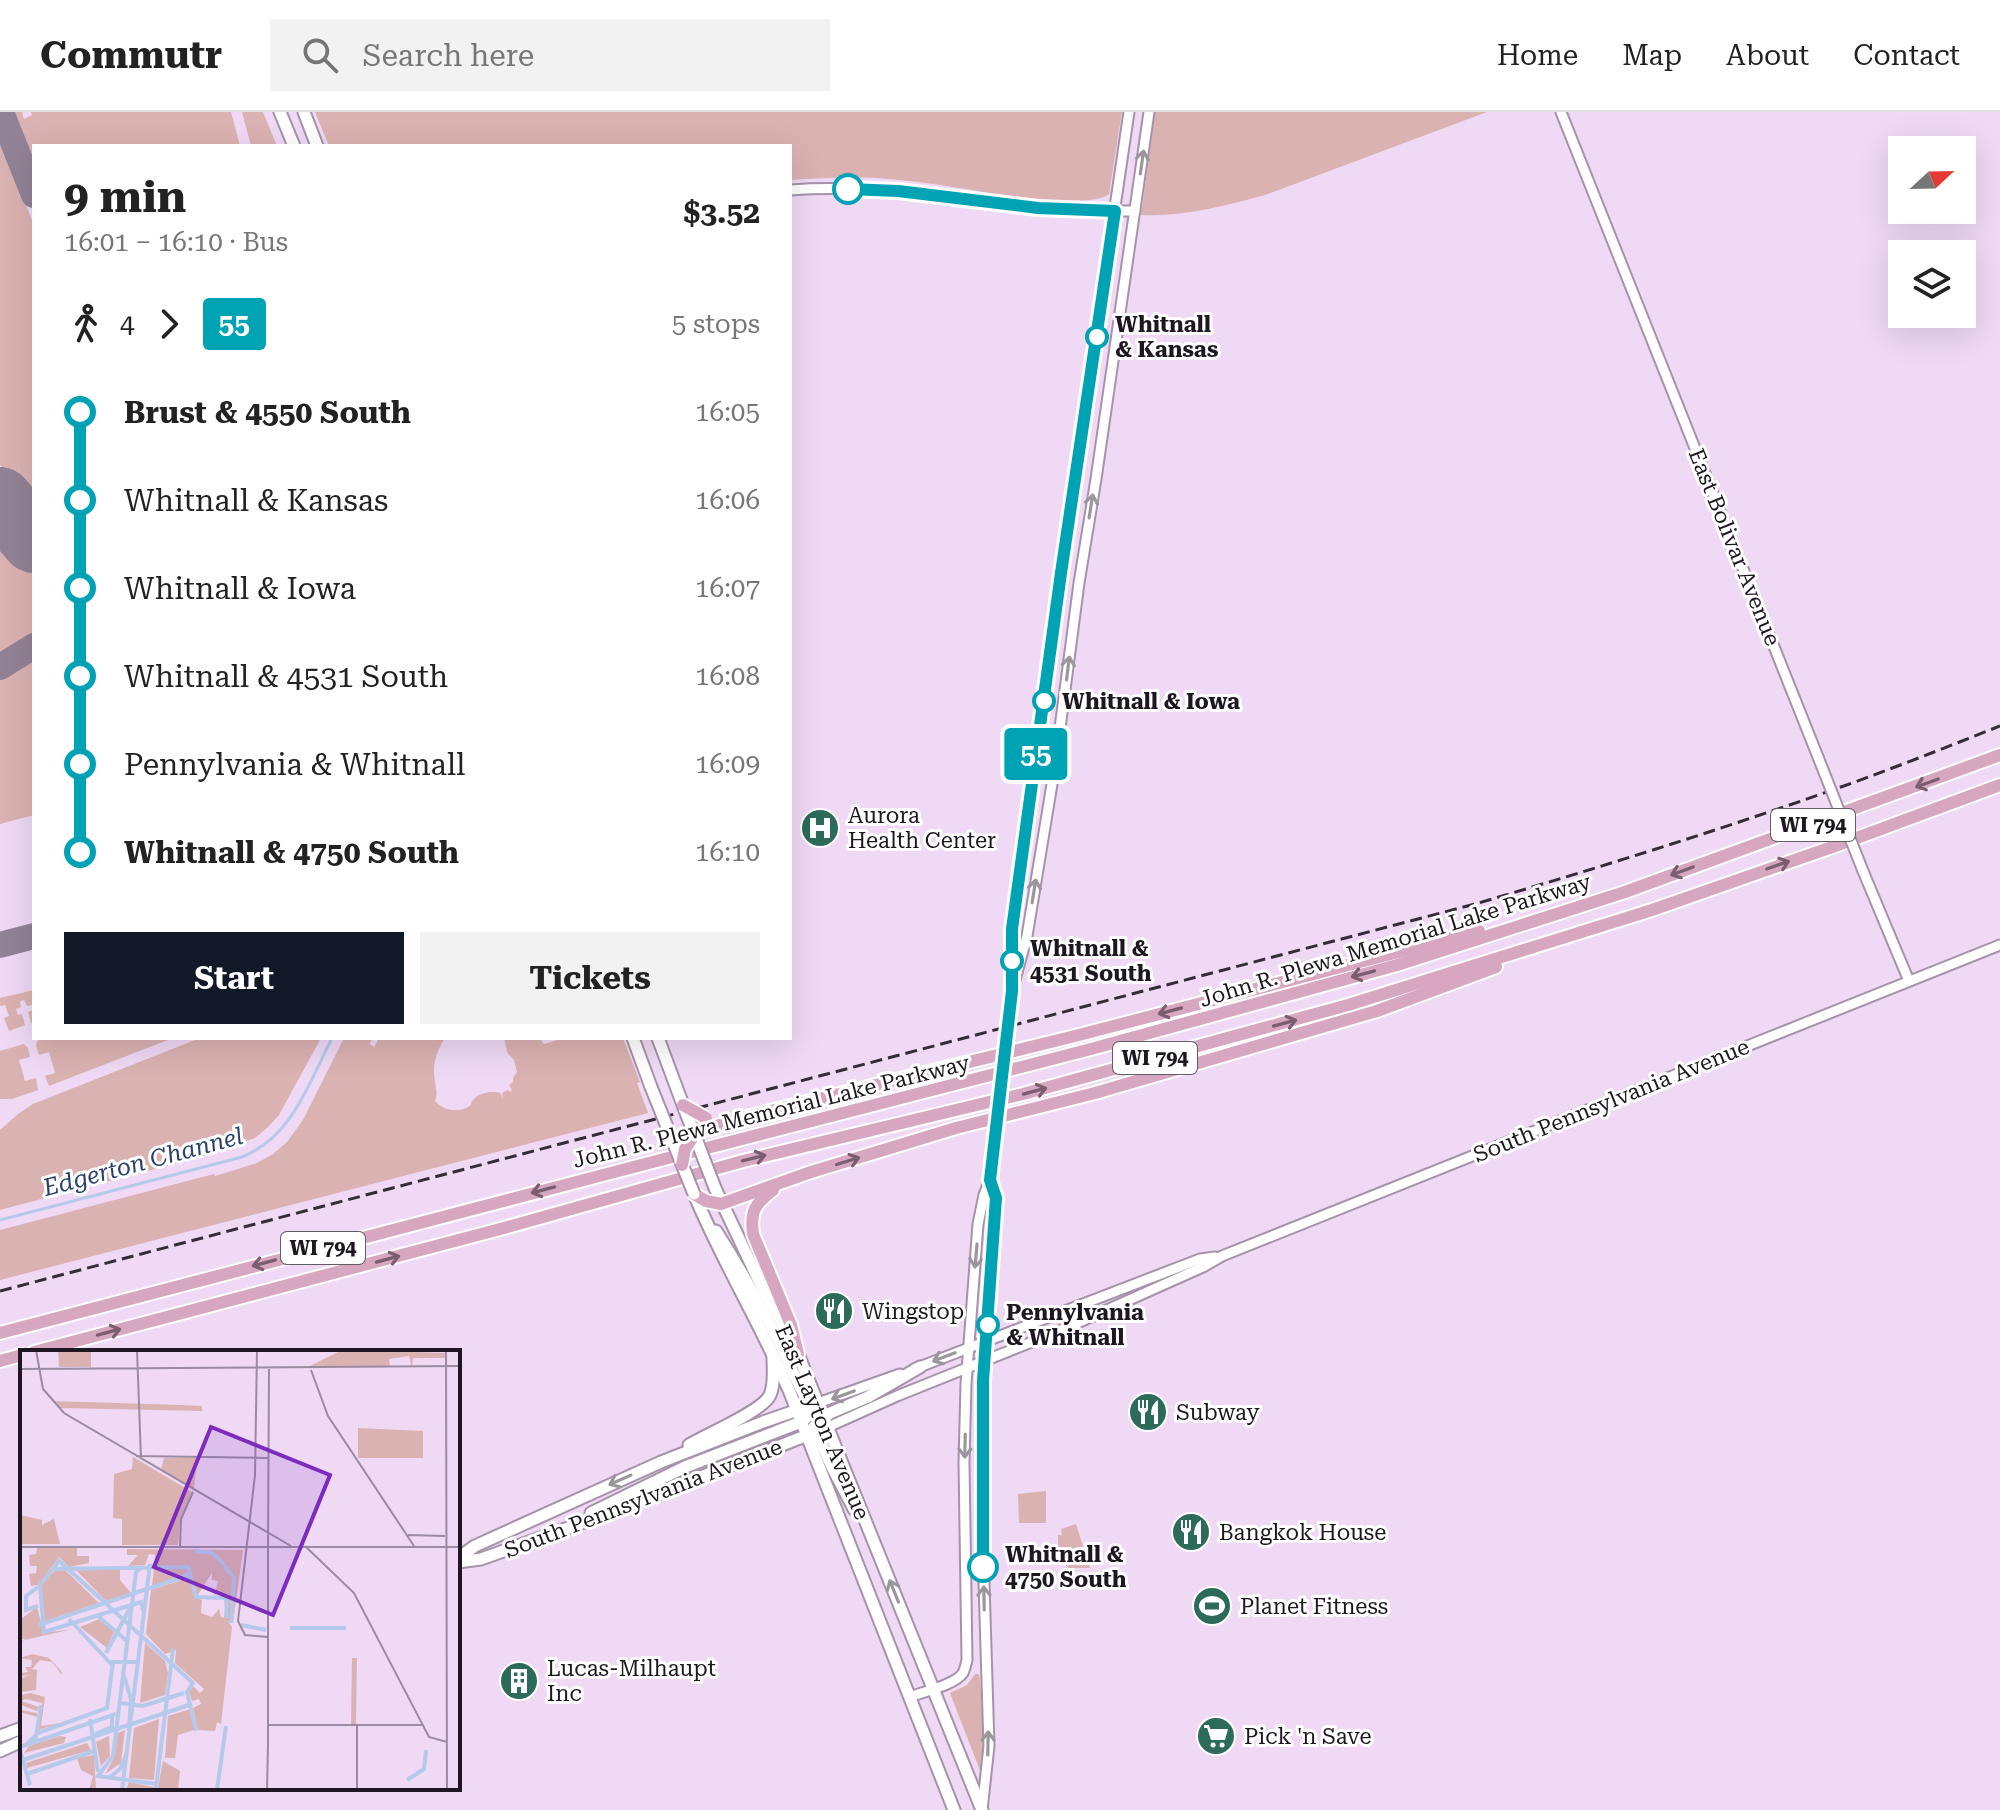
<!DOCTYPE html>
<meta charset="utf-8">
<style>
:root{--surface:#fff;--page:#f2f2f2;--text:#222;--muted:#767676;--line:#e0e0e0;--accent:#111827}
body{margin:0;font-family:"Roboto Serif",serif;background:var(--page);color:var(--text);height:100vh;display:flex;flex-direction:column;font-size:30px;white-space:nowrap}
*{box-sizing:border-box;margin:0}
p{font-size:26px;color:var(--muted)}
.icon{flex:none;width:44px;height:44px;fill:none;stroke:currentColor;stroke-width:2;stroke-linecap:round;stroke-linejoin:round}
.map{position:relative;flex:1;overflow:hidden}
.details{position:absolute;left:32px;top:32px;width:760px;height:896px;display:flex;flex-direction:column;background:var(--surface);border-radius:0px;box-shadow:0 8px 32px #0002}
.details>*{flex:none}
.badge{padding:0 16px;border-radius:6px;font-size:28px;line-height:52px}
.needle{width:52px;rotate:68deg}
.buttons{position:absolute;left:1888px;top:24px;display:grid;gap:16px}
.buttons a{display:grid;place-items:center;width:88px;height:88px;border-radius:0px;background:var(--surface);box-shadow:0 8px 32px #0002;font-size:40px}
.map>.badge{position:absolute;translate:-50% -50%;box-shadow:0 0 0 4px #fff}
.legs{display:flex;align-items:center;gap:12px;height:88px;padding:0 32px;font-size:26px}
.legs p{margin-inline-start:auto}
.head{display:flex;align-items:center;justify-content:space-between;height:136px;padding:0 32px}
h1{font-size:44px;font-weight:700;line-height:60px}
.primary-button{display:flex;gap:16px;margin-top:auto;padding:16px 32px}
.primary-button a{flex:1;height:92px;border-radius:0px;background:var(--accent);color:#fff;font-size:32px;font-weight:700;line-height:92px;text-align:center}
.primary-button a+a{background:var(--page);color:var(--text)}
ul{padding:0 32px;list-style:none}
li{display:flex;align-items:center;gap:28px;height:88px;font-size:30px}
li i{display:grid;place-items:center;width:12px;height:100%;margin:0 10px;background:currentColor}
li i::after{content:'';width:20px;height:20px;margin:-10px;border:6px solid;border-radius:50%;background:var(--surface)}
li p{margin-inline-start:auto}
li:first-child i{background:linear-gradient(#0000 50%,currentColor 0)}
li:last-child i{background:linear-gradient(currentColor 50%,#0000 0)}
header{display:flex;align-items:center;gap:48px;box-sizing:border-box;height:112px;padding:0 40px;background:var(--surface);border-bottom:2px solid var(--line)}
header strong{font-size:38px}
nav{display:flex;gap:44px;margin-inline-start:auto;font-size:28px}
.search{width:560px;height:72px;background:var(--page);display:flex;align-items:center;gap:20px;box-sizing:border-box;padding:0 28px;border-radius:0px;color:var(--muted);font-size:30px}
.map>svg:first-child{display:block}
.green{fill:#dbb2b2}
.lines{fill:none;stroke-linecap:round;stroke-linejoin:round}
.stream{stroke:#b5c9ea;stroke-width:3}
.taxiway{stroke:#928296;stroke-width:26}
.runway{stroke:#928296;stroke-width:66}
.tertiary-casing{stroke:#a692ab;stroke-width:13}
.secondary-casing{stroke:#a692ab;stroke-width:15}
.primary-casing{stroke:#fff;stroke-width:16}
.tertiary{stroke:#fff;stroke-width:9}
.secondary{stroke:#fff;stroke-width:11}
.primary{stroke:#d7a7c1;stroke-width:12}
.rail{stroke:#352c38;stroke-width:3;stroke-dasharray:12 6;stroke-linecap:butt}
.tertiary-bridge-casing{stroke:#a692ab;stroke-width:13;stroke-linecap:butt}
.secondary-bridge-casing{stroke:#a692ab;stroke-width:15;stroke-linecap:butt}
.primary-bridge-casing{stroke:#fff;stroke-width:16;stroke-linecap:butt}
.tertiary-bridge{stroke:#fff;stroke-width:9}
.secondary-bridge{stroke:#fff;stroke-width:11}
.primary-bridge{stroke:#d7a7c1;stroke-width:12}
.oneway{stroke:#9a969b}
.oneway2{stroke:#7a5e70}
.line-1-casing{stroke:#fff;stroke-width:18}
.line-1{stroke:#00a3b4;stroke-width:12}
.stop-1-dot{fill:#fff;stroke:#00a3b4;stroke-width:4}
.labels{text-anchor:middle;stroke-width:6;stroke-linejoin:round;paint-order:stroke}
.shield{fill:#fff;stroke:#625c63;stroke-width:2}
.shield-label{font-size:20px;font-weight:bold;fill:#1e1620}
.stop-label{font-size:22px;font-weight:bold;fill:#1e1620;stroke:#fff;text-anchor:start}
.street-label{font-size:22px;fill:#1e1620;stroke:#fff}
.poi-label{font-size:22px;fill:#1e1620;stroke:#fff;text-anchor:start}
.water-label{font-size:24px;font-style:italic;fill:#28426d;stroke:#fff}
.inset-river{fill:none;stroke:#b5c9ea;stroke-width:4}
.inset-road{fill:none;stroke:#9b8ba0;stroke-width:2}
.view{fill:#7b2cbf;fill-opacity:0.15;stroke:#7b2cbf;stroke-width:4}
.inset-edge{fill:none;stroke:#1e1620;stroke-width:4}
</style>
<header>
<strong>Commutr</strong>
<div class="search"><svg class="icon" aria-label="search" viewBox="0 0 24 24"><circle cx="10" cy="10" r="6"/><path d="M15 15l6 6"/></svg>Search here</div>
<nav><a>Home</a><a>Map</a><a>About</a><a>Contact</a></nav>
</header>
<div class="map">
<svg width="2000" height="1698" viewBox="0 0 2000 1698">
<rect width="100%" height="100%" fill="#efd9f5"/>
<g class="green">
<polygon points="13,0 22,0 24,7 32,3 31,0 231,0 240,34 34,34 34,53"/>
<polygon points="242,0 263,0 277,34 251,34"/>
<path d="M 315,0 L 1122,0 L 1109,82 C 1086,101 959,75 926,71 C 910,69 893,67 877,66 C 848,65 819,66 790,68 L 790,34 L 329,34 Z"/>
<path d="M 1155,0 L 1487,0 L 1265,83 C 1225,94 1182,105 1141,103 Z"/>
<polygon points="0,27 34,113 34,393 0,353"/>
<polygon points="0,423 34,463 34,521 0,543"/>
<polygon points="34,547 34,703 0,712 0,568"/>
<polygon points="34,878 34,912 31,911 28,900 33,898 32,893 27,894 24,888 20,889 21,895 16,897 18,903 22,902 25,913 9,919 4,906 9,904 5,893 0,894 0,886"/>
<polygon points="42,926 173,926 49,974 45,964 55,961 49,940 39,943 36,934 37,929"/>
<polygon points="200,926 321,926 279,1003 268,1015 255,1026 208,1043 0,1098 0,1018 18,1002 33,992"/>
<path d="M 344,926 L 372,926 L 370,932 L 374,935 L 379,926 L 445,926 C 436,940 432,953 435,970 C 436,978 438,980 435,989 C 442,997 455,1001 466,996 C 475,992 468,992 475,986 C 481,980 494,979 500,981 L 503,987 L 502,981 L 508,978 L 510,980 L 512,978 L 509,973 L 513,970 L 513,966 L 517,960 L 514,948 L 507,940 L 504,926 L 515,926 L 520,928 L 539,926 L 544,932 L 564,926 L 623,926 L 640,970 L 637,971 L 648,1001 L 0,1168 L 0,1118 L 214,1062 L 215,1064 L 257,1051 L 273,1042 L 287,1030 L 303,1008 Z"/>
<polygon points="24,932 28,936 30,945 19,948 25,969 36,966 38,978 12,987 0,987 0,939"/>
<polygon points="1046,1379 1046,1411 1019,1411 1018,1382"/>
<polygon points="1076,1412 1090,1456 1068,1456 1067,1451 1058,1451 1058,1423 1062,1423 1061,1417"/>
<path d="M 975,1562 L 979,1562 C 983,1596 986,1626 981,1661 L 950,1581 L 967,1573 Z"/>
</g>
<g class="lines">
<path class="stream" d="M 0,1108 L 242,1045 C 292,1025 309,971 332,926"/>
<g class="taxiway">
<polyline points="1,0 34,83"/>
<polyline points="0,555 34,534"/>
<polyline points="0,833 34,824"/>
</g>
<polyline class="runway" points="0,388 34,428"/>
<g class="tertiary-casing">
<g id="tertiary">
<polyline points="1561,0 1818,645"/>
<path d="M 790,78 C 873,72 954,86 1036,96 C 1069,99 1102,99 1135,99"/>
<polyline points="1863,759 1909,869"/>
<polyline points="1011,867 1012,817 1061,461 1129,0"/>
<polyline points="1012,879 1027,824 1055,654 1079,471 1096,367 1149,0"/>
<polyline points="914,1257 1200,1147 1215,1145"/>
<polyline points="818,1291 900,1262"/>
<polyline points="828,1315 897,1284 1064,1217 1203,1155 1222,1144 2000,833"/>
<path d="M 909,1585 C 923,1580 955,1573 963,1561 C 965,1557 966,1552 967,1548 L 964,1350 L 966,1272 L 978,1112 L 984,1083 L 990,1068 L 993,1039"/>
<polyline points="982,1698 989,1634 982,1406 983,1269 996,1086 990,1068"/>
</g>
</g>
<g class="secondary-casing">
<g id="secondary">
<polyline points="280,0 294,34"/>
<polyline points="304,0 317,34"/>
<polyline points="633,926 651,975"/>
<polyline points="658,926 683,993"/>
<polyline points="715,1076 761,1173 798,1242 982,1698"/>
<path d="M 694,1082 C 722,1149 760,1211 789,1278 L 954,1698"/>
<path d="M 716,1119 C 741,1158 764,1199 784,1241 C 793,1260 801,1279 812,1297"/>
<polyline points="819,1309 830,1301 868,1285 920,1255"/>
<polyline points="814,1315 832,1355 854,1397"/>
<path d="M 689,1333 C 707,1322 763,1299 770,1283 C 775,1272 773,1257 773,1245"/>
<polyline points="591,1401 685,1355 801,1310 814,1300 818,1291"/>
<polyline points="458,1446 475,1434 661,1350 763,1310 818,1291"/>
<polyline points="458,1450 481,1447 596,1406 828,1315"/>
<polyline points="0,1624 22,1616"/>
<polyline points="0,1639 22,1629"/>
</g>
</g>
<g class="primary-casing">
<g id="primary">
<polyline points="694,1023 707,1017 738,1007 1075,924 1479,819"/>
<path d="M 773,1078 C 755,1092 750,1099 753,1122 L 791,1213 L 798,1242"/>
<polyline points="694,1082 706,1089 721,1092 811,1060 956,1016 1095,981 1377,899 1496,855"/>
<polyline points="0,1221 645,1052 1091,937 1397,853 1625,780 2000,643"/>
<polyline points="34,1240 504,1116 743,1049 1023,982 1348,893 1652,798 1835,734 2000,673"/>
<polyline points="0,1249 22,1243"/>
</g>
</g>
<use href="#tertiary" class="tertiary"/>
<use href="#secondary" class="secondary"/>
<use href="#primary" class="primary"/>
<path class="rail" d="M 0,1179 L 1475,792 C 1598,756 1720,718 1841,675 C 1894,656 1947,635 2000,614"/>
<g class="tertiary-bridge-casing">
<g id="tertiary-bridge">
<polyline points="1818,645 1863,759"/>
<polyline points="993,1039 1012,879"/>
</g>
</g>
<g class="secondary-bridge-casing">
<g id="secondary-bridge">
<polyline points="651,975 694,1082"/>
<polyline points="683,993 715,1076"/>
</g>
</g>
<g class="primary-bridge-casing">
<g id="primary-bridge">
<polyline points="683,993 706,1006"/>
<polyline points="682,1053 685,1037 694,1023"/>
</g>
</g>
<use href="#tertiary-bridge" class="tertiary-bridge"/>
<use href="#secondary-bridge" class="secondary-bridge"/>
<use href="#primary-bridge" class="primary-bridge"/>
</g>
<defs><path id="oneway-shaft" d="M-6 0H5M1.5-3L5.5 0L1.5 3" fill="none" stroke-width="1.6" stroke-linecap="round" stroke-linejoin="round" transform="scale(2)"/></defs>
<g class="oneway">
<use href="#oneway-shaft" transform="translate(1142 50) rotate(-82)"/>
<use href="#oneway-shaft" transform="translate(1091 394) rotate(-81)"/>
<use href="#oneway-shaft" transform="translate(1068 556) rotate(-83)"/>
<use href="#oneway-shaft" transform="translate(1034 779) rotate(-81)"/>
<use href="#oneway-shaft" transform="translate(976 1144) rotate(95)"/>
<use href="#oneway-shaft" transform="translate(944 1245) rotate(159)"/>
<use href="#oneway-shaft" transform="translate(843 1283) rotate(160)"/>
<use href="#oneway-shaft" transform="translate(965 1334) rotate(91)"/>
<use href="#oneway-shaft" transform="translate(620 1368) rotate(156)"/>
<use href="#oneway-shaft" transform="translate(894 1479) rotate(-112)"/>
<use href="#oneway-shaft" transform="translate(984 1486) rotate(-91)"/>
<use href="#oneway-shaft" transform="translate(988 1631) rotate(-89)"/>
</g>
<g class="oneway2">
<use href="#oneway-shaft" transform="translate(1927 671) rotate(160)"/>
<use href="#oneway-shaft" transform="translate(1778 753) rotate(-19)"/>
<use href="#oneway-shaft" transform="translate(1682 759) rotate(160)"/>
<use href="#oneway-shaft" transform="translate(1363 862) rotate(165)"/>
<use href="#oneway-shaft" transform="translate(1170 899) rotate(165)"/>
<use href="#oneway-shaft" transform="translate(1285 911) rotate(-15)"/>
<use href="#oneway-shaft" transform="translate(1035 979) rotate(-15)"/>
<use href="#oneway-shaft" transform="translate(754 1046) rotate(-14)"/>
<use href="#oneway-shaft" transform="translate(848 1049) rotate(-17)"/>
<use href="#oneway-shaft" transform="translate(543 1078) rotate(165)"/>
<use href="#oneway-shaft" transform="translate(388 1147) rotate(-15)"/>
<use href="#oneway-shaft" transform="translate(264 1151) rotate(165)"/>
<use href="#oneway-shaft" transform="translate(109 1220) rotate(-15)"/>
</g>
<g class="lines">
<g class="line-1-casing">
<polyline id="line-1" points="848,77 898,79 1038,96 1115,99 1061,461 1012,817 1012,879 990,1068 996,1086 983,1269 983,1455"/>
</g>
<use href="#line-1" class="line-1"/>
</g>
<defs>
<g id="hospital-disc" transform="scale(2)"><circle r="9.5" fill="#2c6b59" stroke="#fff"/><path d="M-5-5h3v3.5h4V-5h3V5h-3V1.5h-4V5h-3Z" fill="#fff"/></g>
<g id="restaurant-disc" transform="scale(2)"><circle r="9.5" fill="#2c6b59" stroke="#fff"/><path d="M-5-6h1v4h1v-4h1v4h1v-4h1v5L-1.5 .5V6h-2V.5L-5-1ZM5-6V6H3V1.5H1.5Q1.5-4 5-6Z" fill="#fff"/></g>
<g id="stadium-disc" transform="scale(2)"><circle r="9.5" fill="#2c6b59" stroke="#fff"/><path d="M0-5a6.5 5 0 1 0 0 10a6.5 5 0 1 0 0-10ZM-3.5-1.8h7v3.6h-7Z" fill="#fff"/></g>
<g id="building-disc" transform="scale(2)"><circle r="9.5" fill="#2c6b59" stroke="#fff"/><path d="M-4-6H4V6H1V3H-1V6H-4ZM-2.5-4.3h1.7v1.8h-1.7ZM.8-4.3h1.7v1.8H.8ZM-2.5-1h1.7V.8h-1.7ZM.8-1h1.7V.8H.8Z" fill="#fff"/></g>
<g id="supermarket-disc" transform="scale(2)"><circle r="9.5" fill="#2c6b59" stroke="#fff"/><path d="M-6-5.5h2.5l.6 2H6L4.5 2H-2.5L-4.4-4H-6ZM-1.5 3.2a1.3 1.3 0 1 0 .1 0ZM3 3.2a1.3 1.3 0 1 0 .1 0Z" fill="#fff"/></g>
</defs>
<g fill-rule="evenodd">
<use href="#hospital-disc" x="820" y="716"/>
<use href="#restaurant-disc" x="834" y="1199"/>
<use href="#restaurant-disc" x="1148" y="1300"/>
<use href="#restaurant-disc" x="1191" y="1420"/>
<use href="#stadium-disc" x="1212" y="1494"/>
<use href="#building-disc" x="519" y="1569"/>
<use href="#supermarket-disc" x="1216" y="1624"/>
</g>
<g class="stop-1-dot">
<circle cx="848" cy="77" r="14"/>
<circle cx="1097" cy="225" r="10"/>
<circle cx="1044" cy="589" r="10"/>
<circle cx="1012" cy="849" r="10"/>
<circle cx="988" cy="1213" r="10"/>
<circle cx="983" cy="1455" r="14"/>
</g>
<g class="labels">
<g class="shield">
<rect x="1771" y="697" width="84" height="32" rx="6"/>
<rect x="1113" y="930" width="84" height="32" rx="6"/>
<rect x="281" y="1120" width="84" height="32" rx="6"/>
</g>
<g class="shield-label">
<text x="1813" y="720">WI 794</text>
<text x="1155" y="953">WI 794</text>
<text x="323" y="1143">WI 794</text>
</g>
<g class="stop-label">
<text x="1115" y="220">Whitnall<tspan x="1115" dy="25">&amp; Kansas</tspan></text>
<text x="1062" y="597">Whitnall &amp; Iowa</text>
<text x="1030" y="844">Whitnall &amp;<tspan x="1030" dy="25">4531 South</tspan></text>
<text x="1006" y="1208">Pennylvania<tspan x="1006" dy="25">&amp; Whitnall</tspan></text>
<text x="1005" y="1450">Whitnall &amp;<tspan x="1005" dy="25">4750 South</tspan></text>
</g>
<g class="street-label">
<text transform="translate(1735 435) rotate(68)" y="8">East Bolivar Avenue</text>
<text transform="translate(1395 828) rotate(-17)" y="8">John R. Plewa Memorial Lake Parkway</text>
<text transform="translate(1611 988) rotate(-22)" y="8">South Pennsylvania Avenue</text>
<text transform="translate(771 999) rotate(-14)" y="8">John R. Plewa Memorial Lake Parkway</text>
<text transform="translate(823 1310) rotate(67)" y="8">East Layton Avenue</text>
<text transform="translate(643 1386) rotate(-21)" y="8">South Pennsylvania Avenue</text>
</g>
<g class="poi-label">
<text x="848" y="711">Aurora<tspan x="848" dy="25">Health Center</tspan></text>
<text x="862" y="1207">Wingstop</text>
<text x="1176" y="1308">Subway</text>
<text x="1219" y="1428">Bangkok House</text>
<text x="1240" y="1502">Planet Fitness</text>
<text x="547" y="1564">Lucas-Milhaupt<tspan x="547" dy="25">Inc</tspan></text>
<text x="1244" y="1632">Pick 'n Save</text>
</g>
<g class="water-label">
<text transform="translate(143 1050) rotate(-15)" y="8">Edgerton Channel</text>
</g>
</g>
<g transform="translate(20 1238)">
<rect width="440" height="440" fill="#efd9f5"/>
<path d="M 38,0 L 71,0 L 71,17 L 39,17 ZM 322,0 L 426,3 L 426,8 L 393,8 L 392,18 L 389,6 L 369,9 L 370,16 L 290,16 ZM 32,51 L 162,55 L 182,56 L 182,61 L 40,58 ZM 338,78 L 403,81 L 403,108 L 338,108 ZM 113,107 L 172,142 L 160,168 L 158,195 L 102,195 L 102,169 L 93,168 L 94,124 L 112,119 ZM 144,108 L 177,108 L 174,140 L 141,120 ZM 0,165 L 22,170 L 22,175 L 34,169 L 40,194 L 0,194 ZM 17,198 L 57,198 L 57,206 L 69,206 L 69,213 L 49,217 L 39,207 L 18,235 L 11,236 L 9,224 L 16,223 L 17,216 L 10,216 L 9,205 L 16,204 ZM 107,199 L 223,200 L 213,272 L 208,271 L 212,277 L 201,374 L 197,372 L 195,381 L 178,380 L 173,358 L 181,354 L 179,349 L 172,351 L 169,342 L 173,336 L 180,343 L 184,339 L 155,313 L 156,300 L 145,304 L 126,284 L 131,240 L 171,227 L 175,247 L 182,250 L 181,263 L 192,267 L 199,259 L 201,267 L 206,268 L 204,248 L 208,248 L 200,246 L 200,240 L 194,246 L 198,231 L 192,230 L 192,223 L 177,246 L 170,216 L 134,216 L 135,205 L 129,204 L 125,215 L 108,216 L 118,205 L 107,205 ZM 134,218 L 167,218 L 170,222 L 132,236 ZM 36,219 L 45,220 L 79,253 L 22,272 L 21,235 ZM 55,219 L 100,219 L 100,230 L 111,243 L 86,251 ZM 17,257 L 24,283 L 53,279 L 0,291 L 6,289 L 0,289 L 1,269 ZM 79,269 L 94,282 L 87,298 L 60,277 ZM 125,293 L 145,311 L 148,323 L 145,345 L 120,353 ZM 12,304 L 29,308 L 42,322 L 42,325 L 32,312 L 20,310 L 12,319 L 17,320 L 16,340 L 0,342 L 0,329 L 11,324 L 0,327 L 1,323 L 8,322 L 5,317 L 11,317 L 12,310 L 0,308 ZM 332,308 L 337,308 L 336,374 L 331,374 ZM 11,343 L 25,347 L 21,376 L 41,373 L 18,380 L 22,353 L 6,349 L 1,351 L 19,357 L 17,361 L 1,355 L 1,360 L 17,363 L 17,367 L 0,362 L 0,345 ZM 171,359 L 174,380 L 158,385 L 155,408 L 145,408 L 148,366 ZM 139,369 L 134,430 L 109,428 L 114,378 ZM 105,380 L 101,413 L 85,424 L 94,408 L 98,383 ZM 40,386 L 46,387 L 44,393 L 4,403 L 9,396 ZM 89,386 L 90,406 L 81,416 L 76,392 ZM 67,393 L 71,400 L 7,418 L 6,413 ZM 74,405 L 76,440 L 69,440 L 73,426 L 61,420 L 57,408 ZM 143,411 L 160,421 L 158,440 L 106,440 L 109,432 L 138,438 Z" fill="#dbb2b2"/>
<path class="inset-river" d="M 174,201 L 192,203 L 204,214M 37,209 L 174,334M 39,211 L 20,235 L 24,282 L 121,252 L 124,263M 204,215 L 214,228 L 211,273M 121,218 L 116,222 L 93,406 L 78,426 L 136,434M 34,219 L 168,217 L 176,247 L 207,248 L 206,268M 18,256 L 6,260 L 6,246 L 18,237M 79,267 L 107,291M 49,269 L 93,316M 19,275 L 172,224M 221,275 L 246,280M 270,278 L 326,278M 86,303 L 111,256M 89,312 L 118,312M 104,326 L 111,349 L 109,380M 173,333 L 167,342 L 176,381M 100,353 L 123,356 L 164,343M 70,369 L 78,422M 75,384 L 92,377 L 92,367M 15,392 L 21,355M 5,396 L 18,383 L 87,358 L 93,312M 0,397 L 96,364M 0,400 L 10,435M 0,411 L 172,354M 7,424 L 74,401M 90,427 L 100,419 L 107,403M 387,430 L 404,419 L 406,400M 136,438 L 153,299M 102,440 L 130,214M 197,440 L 206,376"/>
<path class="inset-road" d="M 16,0 L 23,39 L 44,63 L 271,196M 117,0 L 121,109M 237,0 L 235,125 L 218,271 L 225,285 L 247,287M 426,0 L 427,440M 0,19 L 440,16M 291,20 L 308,66 L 394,196M 116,106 L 249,108M 388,185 L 425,186M 248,196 L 249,19M 285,196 L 334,243 L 409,387 L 427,392M 0,197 L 440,197M 160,197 L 161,169 L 173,142M 247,375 L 403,375M 248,399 L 248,196M 247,440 L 248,396M 337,440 L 337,375"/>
<path class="view" d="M 191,77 L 310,125 L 253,265 L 134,217 Z"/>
<rect width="440" height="440" class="inset-edge"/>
</g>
</svg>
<div class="buttons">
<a><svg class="needle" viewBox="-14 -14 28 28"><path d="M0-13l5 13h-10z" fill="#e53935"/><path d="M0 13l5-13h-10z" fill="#767676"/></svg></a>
<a><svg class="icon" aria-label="layers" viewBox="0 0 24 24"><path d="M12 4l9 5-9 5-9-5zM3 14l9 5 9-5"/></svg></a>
</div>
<b class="badge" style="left:1036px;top:642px;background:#00a3b4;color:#fff">55</b>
<section class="details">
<div class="head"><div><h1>9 min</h1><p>16:01 – 16:10 · Bus</p></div><b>$3.52</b></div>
<div class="legs"><svg class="icon" aria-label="walk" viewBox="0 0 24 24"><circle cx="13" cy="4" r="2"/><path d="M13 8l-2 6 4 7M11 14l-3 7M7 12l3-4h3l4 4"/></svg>4<svg class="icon" aria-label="forward" viewBox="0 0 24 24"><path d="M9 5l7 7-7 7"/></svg><b class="badge" style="background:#00a3b4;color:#fff">55</b><p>5 stops</p></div>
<ul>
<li><i style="color:#00a3b4"></i><b>Brust &amp; 4550 South</b><p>16:05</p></li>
<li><i style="color:#00a3b4"></i><span>Whitnall &amp; Kansas</span><p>16:06</p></li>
<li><i style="color:#00a3b4"></i><span>Whitnall &amp; Iowa</span><p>16:07</p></li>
<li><i style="color:#00a3b4"></i><span>Whitnall &amp; 4531 South</span><p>16:08</p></li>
<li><i style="color:#00a3b4"></i><span>Pennylvania &amp; Whitnall</span><p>16:09</p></li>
<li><i style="color:#00a3b4"></i><b>Whitnall &amp; 4750 South</b><p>16:10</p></li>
</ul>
<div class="primary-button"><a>Start</a><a>Tickets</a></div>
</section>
</div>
